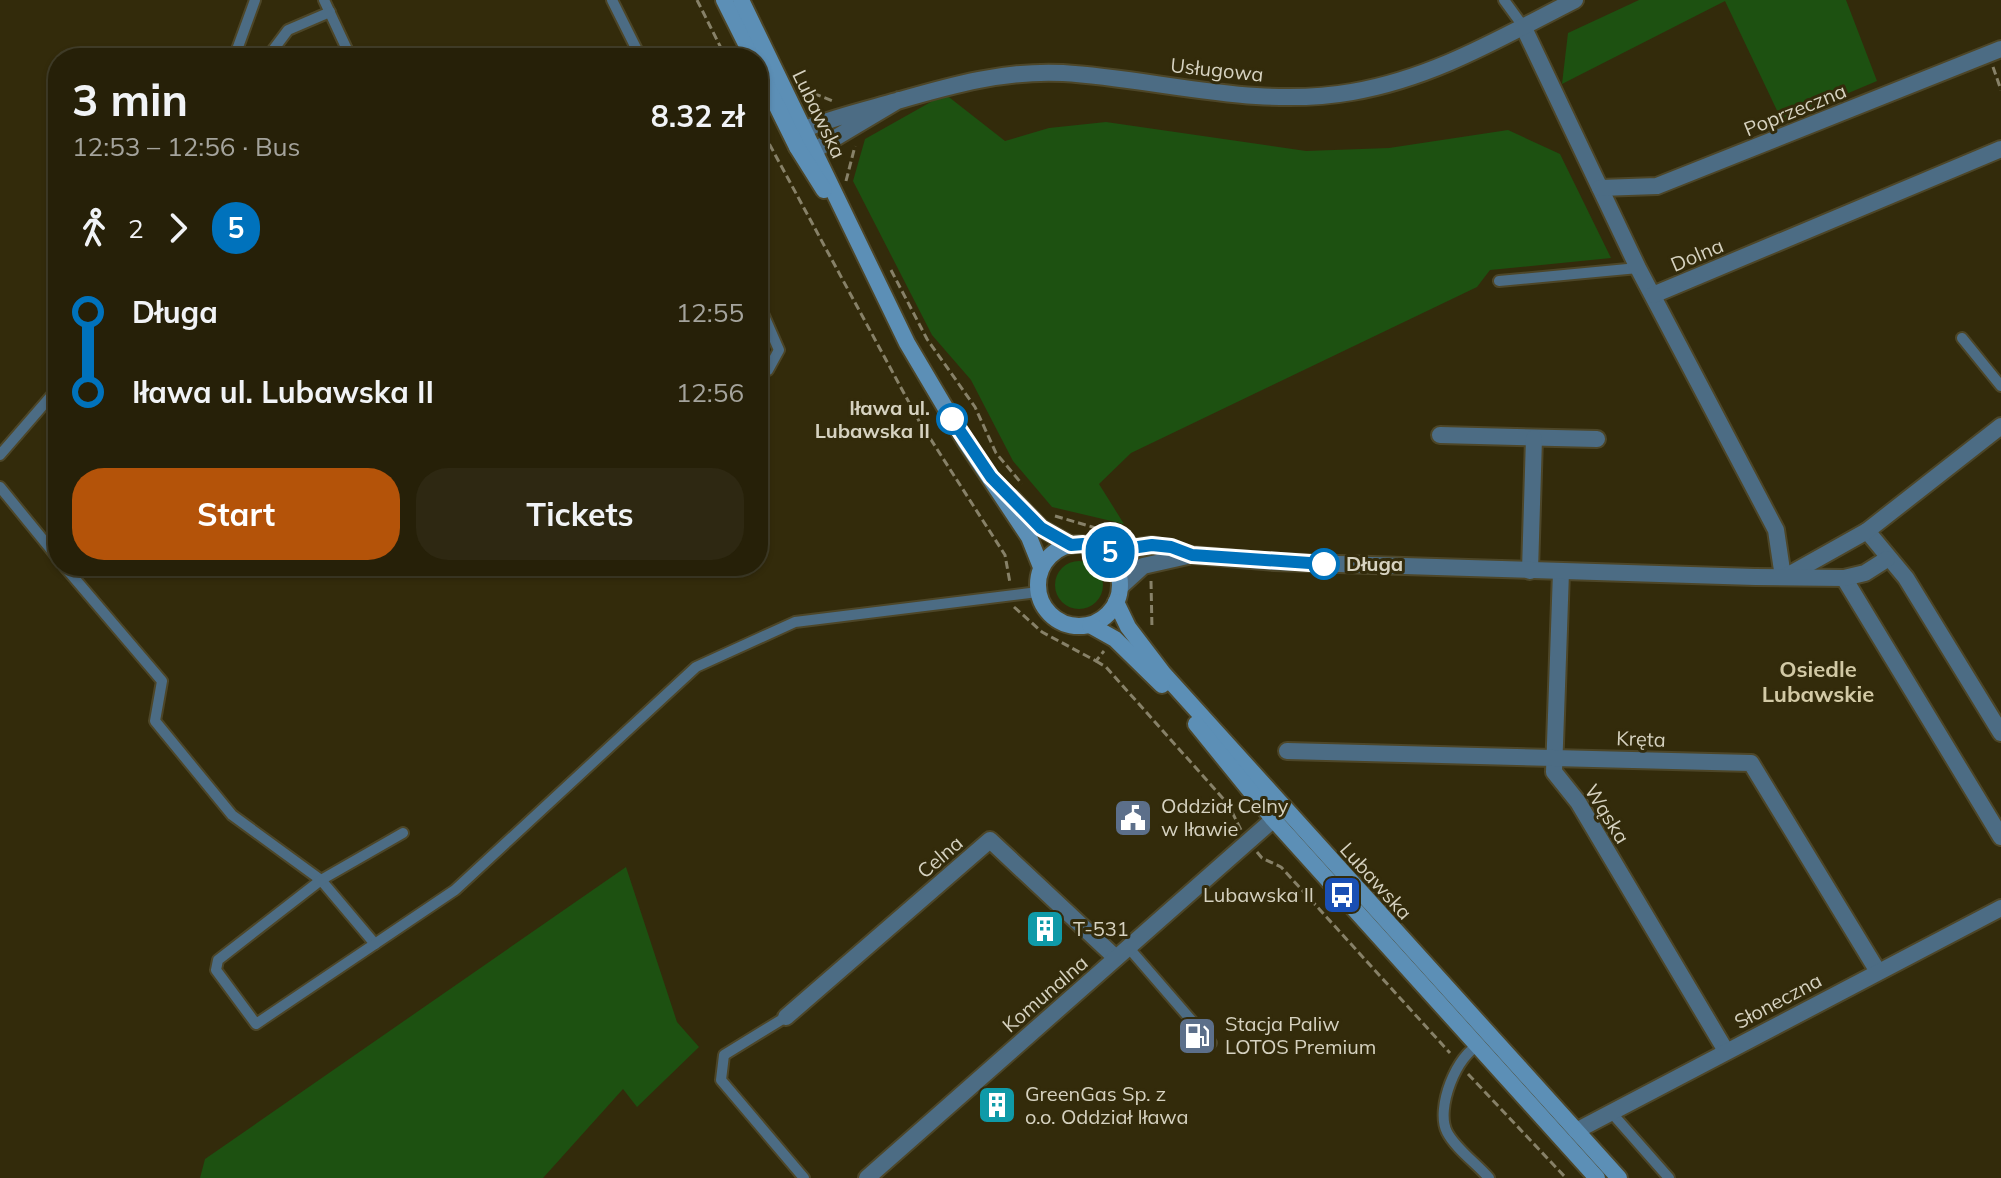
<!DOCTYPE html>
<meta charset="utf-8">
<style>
:root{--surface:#262008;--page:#2e2812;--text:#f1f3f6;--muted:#a4a39c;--line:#423e29;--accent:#b45309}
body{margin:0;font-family:Mulish,sans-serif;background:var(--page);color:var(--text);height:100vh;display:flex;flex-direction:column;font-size:30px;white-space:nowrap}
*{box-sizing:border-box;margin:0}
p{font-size:26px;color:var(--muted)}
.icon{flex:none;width:44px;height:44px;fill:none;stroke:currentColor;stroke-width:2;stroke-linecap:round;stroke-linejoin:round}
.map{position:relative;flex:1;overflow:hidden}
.details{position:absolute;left:48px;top:48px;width:720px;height:528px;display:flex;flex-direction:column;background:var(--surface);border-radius:32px;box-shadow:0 2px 6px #0004,0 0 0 2px var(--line)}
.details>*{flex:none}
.badge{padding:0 16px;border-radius:26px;font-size:28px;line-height:52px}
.map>.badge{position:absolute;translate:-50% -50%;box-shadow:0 0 0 4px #fff}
.legs{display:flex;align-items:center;gap:12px;height:88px;padding:0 24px;font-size:26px}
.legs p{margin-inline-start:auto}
.headline{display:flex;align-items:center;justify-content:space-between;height:136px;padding:0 24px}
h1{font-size:44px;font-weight:700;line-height:60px}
.primary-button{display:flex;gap:16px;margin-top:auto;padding:16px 24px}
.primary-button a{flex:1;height:92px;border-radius:32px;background:var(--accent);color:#fff;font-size:32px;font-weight:700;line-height:92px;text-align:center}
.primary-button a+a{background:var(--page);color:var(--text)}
ul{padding:0 24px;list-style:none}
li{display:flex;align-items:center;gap:28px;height:80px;font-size:30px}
li i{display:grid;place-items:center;width:12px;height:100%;margin:0 10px;background:currentColor}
li i::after{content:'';width:20px;height:20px;margin:-10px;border:6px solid;border-radius:50%;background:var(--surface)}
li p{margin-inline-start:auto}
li:first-child i{background:linear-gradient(#0000 50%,currentColor 0)}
li:last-child i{background:linear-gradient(currentColor 50%,#0000 0)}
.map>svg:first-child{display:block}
.green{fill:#1d5111}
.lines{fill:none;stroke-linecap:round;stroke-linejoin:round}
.service-casing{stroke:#4d4628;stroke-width:14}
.minor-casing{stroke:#4d4628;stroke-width:20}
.secondary-casing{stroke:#4d4628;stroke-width:20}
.path{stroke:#878168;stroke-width:3;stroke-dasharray:8 4;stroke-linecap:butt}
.service{stroke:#4c6c84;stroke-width:10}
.minor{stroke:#4c6c84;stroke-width:16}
.secondary{stroke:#5c8fb6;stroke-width:16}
.line-1-casing{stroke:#fff;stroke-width:18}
.line-1{stroke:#0072bc;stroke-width:12}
.stop-1-dot{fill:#fff;stroke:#0072bc;stroke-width:4}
.labels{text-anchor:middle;stroke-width:6;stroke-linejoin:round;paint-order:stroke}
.street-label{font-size:20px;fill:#d6d2c0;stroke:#332b0b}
.stop-label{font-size:20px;font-weight:bold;fill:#d6d2c0;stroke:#332b0b;text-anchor:end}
.poi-label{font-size:20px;fill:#d6d2c0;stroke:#332b0b;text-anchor:start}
.neighbourhood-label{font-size:22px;font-weight:bold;fill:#d2c9a5;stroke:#332b0b}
</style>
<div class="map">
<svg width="2001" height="1178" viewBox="0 0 2001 1178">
<rect width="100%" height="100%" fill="#332b0b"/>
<g class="green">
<polygon points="1639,0 1846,0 1877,81 1782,121 1725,1 1562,84 1568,33"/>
<polygon points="945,94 1005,141 1049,128 1106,122 1306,151 1389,148 1508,130 1560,154 1611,258 1490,270 1477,287 1131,453 1099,484 1124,524 1052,507 1013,461 971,380 932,335 853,181 865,139"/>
<circle cx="1079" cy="585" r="24"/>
<polygon points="626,867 677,1022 699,1047 637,1107 623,1089 543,1178 200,1178 205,1159"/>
</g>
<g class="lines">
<g class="service-casing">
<g id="service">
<polyline points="324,0 351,58"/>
<polyline points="612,0 641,58"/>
<polyline points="1504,0 1523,26"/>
<polyline points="234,58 255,0"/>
<polyline points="267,58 288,30 330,12"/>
<polyline points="1499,281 1638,268"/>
<polyline points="758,302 779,350 768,370 758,375"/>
<polyline points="1962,338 2001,386"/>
<polyline points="0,455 58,388"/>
<polyline points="0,487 58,558"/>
<polyline points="64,566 162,681 155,721 232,815 321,880 375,944"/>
<polyline points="403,833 321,880 218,960 216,970 256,1024 455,890 696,667 795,622 1038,592"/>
<polyline points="1128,947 1211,1043"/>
<polyline points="786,1017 724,1055 721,1080 804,1178"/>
<path d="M 1480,1045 C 1457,1053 1435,1109 1447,1132 C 1455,1148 1477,1164 1489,1178"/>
<polyline points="1610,1111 1669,1178"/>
</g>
</g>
<g class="minor-casing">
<g id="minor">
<polyline points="1523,26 1638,268 1776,530 1783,577"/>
<path d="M 899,100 L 815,150 L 797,147 L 805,129 C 835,117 865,110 897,101 C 952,85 1006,70 1063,73 C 1159,79 1256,109 1352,92 C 1434,78 1502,37 1575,0"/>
<polyline points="1600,188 1657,186 2001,49"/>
<polyline points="1653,295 2001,149"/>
<polyline points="1440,435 1597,439"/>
<polyline points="1867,531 1906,578 2001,733"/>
<polyline points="1104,552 1152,545 1191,555"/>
<polyline points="1530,571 1534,438"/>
<polyline points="1561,572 1554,772 1578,802 1726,1051"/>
<polyline points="1785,577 1867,531 2001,426"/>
<polyline points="1844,578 2001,837"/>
<polyline points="1120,587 1143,566 1192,555 1274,562 1755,577 1844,578 1865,573 1887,559"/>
<polyline points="1287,751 1751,763 1877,970"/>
<polyline points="786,1017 990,840 1116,958"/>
<polyline points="1576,1131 2001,908"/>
<polyline points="867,1178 1284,810"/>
</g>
</g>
<g class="secondary-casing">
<g id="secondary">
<polyline points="724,0 753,58"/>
<polyline points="741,0 907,343 965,441 1029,537 1041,567"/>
<polyline points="758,68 797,147 824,190"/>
<polyline points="1012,498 1041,528 1071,545"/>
<circle cx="1079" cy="585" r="41"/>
<polyline points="1116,602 1128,627 1163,673 1619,1178"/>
<polyline points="1090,625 1115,639 1162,685"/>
<polyline points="1196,724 1273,819 1597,1178"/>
</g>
</g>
<g class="path">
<polyline points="697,0 726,58"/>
<polyline points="1993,67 2001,90"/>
<polyline points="802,89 833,101"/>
<polyline points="758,123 919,421 1005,555 1010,583"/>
<polyline points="846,181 855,146"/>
<polyline points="891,270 927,339 975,407 996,453 1022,484"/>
<polyline points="1055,516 1113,533"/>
<polyline points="1151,581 1152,629"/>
<polyline points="1014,607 1042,632 1096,661 1104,651"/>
<polyline points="1096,661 1106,667 1228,804 1241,830"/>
<polyline points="1257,852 1262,858 1281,867 1450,1053"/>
<polyline points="1468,1074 1566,1178"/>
</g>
<use href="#service" class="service"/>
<use href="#minor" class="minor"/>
<use href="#secondary" class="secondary"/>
</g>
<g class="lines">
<g class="line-1-casing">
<polyline id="line-1" points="952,419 991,477 1041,528 1071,545 1083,544 1104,552 1152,545 1171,547 1192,555 1324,564"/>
</g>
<use href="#line-1" class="line-1"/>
</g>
<defs>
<g id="civic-square" transform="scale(2)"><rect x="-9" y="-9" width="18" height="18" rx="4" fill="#5c6f8a" stroke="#332b0b"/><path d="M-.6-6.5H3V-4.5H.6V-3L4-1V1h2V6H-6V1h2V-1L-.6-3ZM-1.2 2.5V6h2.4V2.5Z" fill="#fff"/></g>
<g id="bus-square" transform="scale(2)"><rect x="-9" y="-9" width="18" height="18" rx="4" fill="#1a4fb4" stroke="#332b0b"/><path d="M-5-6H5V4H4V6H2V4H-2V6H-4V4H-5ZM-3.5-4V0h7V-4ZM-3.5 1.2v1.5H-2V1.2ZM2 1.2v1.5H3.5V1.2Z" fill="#fff"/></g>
<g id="building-square" transform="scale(2)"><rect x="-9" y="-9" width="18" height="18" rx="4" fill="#0f9aa8" stroke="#332b0b"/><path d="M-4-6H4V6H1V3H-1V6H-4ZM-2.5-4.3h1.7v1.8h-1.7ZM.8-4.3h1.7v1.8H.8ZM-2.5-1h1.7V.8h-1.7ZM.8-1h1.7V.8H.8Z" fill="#fff"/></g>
<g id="fuel-square" transform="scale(2)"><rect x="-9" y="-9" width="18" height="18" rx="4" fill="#5c6f8a" stroke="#332b0b"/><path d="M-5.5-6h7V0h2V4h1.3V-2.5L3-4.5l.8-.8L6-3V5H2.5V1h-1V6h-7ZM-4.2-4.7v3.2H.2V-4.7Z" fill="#fff"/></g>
</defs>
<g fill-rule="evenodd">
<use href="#civic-square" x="1133" y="818"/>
<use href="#bus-square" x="1342" y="895"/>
<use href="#building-square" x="1045" y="929"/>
<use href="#fuel-square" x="1197" y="1036"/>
<use href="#building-square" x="997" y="1105"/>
</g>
<g class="stop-1-dot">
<circle cx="952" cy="419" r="14"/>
<circle cx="1324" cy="564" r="14"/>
</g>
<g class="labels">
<g class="street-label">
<text transform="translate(1217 70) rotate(6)" y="7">Usługowa</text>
<text transform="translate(1795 110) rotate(-22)" y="7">Poprzeczna</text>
<text transform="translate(819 114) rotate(64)" y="7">Lubawska</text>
<text transform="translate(1697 255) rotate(-23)" y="7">Dolna</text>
<text transform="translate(1641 739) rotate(2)" y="7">Kręta</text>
<text transform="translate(1607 814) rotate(58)" y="7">Wąska</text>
<text transform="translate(940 857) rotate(-41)" y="7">Celna</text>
<text transform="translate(1376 881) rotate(48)" y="7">Lubawska</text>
<text transform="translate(1045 994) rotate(-41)" y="7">Komunalna</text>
<text transform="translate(1778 1001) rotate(-28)" y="7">Słoneczna</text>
</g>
<g class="stop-label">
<text x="930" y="415">Iława ul.<tspan x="930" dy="23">Lubawska II</tspan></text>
<text x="1346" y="571" text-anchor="start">Długa</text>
</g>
<g class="poi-label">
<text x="1161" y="813">Oddział Celny<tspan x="1161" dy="23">w Iławie</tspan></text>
<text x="1314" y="902" text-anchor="end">Lubawska II</text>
<text x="1073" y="936">T-531</text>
<text x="1225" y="1031">Stacja Paliw<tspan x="1225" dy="23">LOTOS Premium</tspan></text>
<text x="1025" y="1101">GreenGas Sp. z<tspan x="1025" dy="23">o.o. Oddział Iława</tspan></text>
</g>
<g class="neighbourhood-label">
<text x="1818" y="677">Osiedle<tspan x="1818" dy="25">Lubawskie</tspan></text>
</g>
</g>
</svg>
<b class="badge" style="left:1110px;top:552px;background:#0072bc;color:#fff">5</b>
<section class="details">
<div class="headline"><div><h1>3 min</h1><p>12:53 – 12:56 · Bus</p></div><b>8.32 zł</b></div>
<div class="legs"><svg class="icon" aria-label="walk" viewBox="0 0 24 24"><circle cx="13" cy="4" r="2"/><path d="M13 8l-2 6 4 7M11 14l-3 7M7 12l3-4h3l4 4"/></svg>2<svg class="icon" aria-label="forward" viewBox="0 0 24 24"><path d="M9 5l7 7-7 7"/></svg><b class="badge" style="background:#0072bc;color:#fff">5</b></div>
<ul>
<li><i style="color:#0072bc"></i><b>Długa</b><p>12:55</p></li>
<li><i style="color:#0072bc"></i><b>Iława ul. Lubawska II</b><p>12:56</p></li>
</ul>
<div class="primary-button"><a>Start</a><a>Tickets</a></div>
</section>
</div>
